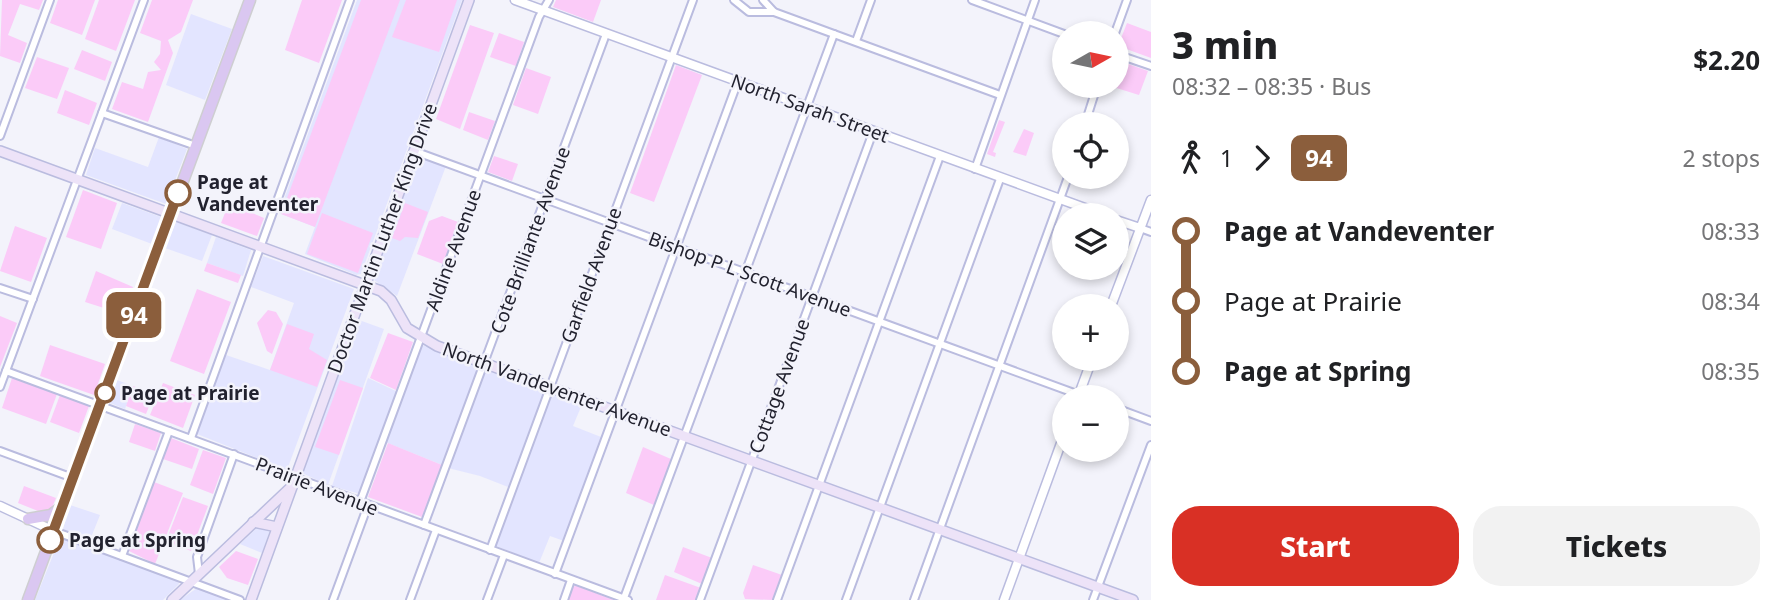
<!DOCTYPE html>
<meta charset="utf-8">
<style>
:root{--surface:#fff;--page:#f2f2f2;--text:#202124;--muted:#757577;--accent:#d93025}
body{margin:0;font-family:"Noto Sans",sans-serif;background:var(--page);color:var(--text);height:100vh;display:flex;flex-direction:column;font-size:26px;white-space:nowrap}
*{box-sizing:border-box;margin:0}
p{font-size:23px;color:var(--muted)}
.icon{flex:none;width:38px;height:38px;fill:none;stroke:currentColor;stroke-width:2;stroke-linecap:round;stroke-linejoin:round}
.map{position:relative;flex:1;overflow:hidden}
.details{display:flex;flex-direction:column;background:var(--surface);width:630px}
.details>*{flex:none}
.badge{padding:0 14px;border-radius:10px;font-size:24px;line-height:46px}
.needle{width:46px;rotate:81deg}
.buttons{position:absolute;left:1052px;top:21px;display:grid;gap:14px}
.buttons a{display:grid;place-items:center;width:77px;height:77px;border-radius:50%;background:var(--surface);box-shadow:0 4px 10px #0003;font-size:35px}
.map>.badge{position:absolute;translate:-50% -50%;box-shadow:0 0 0 4px #fff}
.legs{display:flex;align-items:center;gap:10px;height:77px;padding:0 21px;font-size:23px}
.legs p{margin-inline-start:auto}
.overview{display:flex;align-items:center;justify-content:space-between;height:119px;padding:0 21px}
h1{font-size:38px;font-weight:800;line-height:52px}
.action{display:flex;gap:14px;margin-top:auto;padding:14px 21px}
.action a{flex:1;height:80px;border-radius:28px;background:var(--accent);color:#fff;font-size:28px;font-weight:800;line-height:80px;text-align:center}
.action a+a{background:var(--page);color:var(--text)}
ul{padding:0 21px;list-style:none}
li{display:flex;align-items:center;gap:24px;height:70px;font-size:26px}
li i{display:grid;place-items:center;width:10px;height:100%;margin:0 9px;background:currentColor}
li i::after{content:'';width:18px;height:18px;margin:-9px;border:5px solid;border-radius:50%;background:var(--surface)}
li p{margin-inline-start:auto}
li:first-child i{background:linear-gradient(#0000 50%,currentColor 0)}
li:last-child i{background:linear-gradient(currentColor 50%,#0000 0)}
main{display:flex;flex:1;min-height:0}
.map>svg:first-child{display:block}
.built{fill:#e3e5ff}
.green{fill:#fbcbf8}
.lines{fill:none;stroke-linecap:round;stroke-linejoin:round}
.minor-casing{stroke:#babcdf;stroke-width:10}
.tertiary-casing{stroke:#babcdf;stroke-width:11}
.secondary-casing{stroke:#babcdf;stroke-width:12}
.primary-casing{stroke:#ceced1;stroke-width:13}
.minor{stroke:#fff;stroke-width:6}
.tertiary{stroke:#fff;stroke-width:8}
.secondary{stroke:#ede3f8;stroke-width:9}
.primary{stroke:#dac7f1;stroke-width:10}
.line-1-casing{stroke:#fff;stroke-width:16}
.line-1{stroke:#8b5e3c;stroke-width:10}
.stop-1-dot{fill:#fff;stroke:#8b5e3c;stroke-width:3.5}
.labels{text-anchor:middle;stroke-width:5;stroke-linejoin:round;paint-order:stroke}
.street-label{font-size:19px;fill:#22222f;stroke:#f3f3fb}
.stop-label{font-size:19px;font-weight:bold;fill:#22222f;stroke:#f3f3fb;text-anchor:start}
</style>
<main>
<div class="map">
<svg width="1151" height="600" viewBox="0 0 1151 600">
<rect width="100%" height="100%" fill="#f3f3fb"/>
<g class="built">
<polygon points="357,0 462,0 361,274 356,275 305,254 315,227 279,213"/>
<polygon points="191,14 232,29 205,100 166,85"/>
<polygon points="159,137 187,149 166,204 86,175 95,148 148,167"/>
<polygon points="421,157 446,166 397,296 374,280 417,159"/>
<polygon points="122,203 161,217 152,244 112,229"/>
<polygon points="176,222 212,235 202,261 165,248"/>
<polygon points="216,237 251,250 243,276 207,263"/>
<polygon points="263,256 354,289 287,470 197,434 226,355 270,370 294,303 251,287"/>
<polygon points="359,320 384,329 328,485 302,473"/>
<polygon points="419,344 583,402 573,426 601,437 564,541 550,536 539,563 496,546 516,490 480,476 452,469 380,440 360,494 332,486 368,378 400,393"/>
<polygon points="117,380 133,386 125,409 110,403"/>
<polygon points="70,505 100,515 90,540 63,529"/>
<polygon points="260,525 270,530 262,553 240,544"/>
<polygon points="60,538 178,581 179,584 163,600 35,600"/>
<polygon points="197,588 198,588 230,600 180,600"/>
</g>
<g class="green">
<polygon points="2,0 43,0 39,10 20,4 8,35 27,43 20,63 0,56"/>
<polygon points="58,0 95,0 82,35 50,23"/>
<polygon points="99,0 135,0 116,51 85,39"/>
<polygon points="152,0 193,0 181,32 168,40 173,53 148,122 112,109 122,82 143,89 148,72 161,70 154,62 160,54 161,41 140,33"/>
<polygon points="302,0 342,0 319,63 285,50"/>
<polygon points="361,0 400,0 315,227 281,214"/>
<polygon points="406,0 457,0 439,52 392,37"/>
<polygon points="556,0 601,0 593,22 553,7"/>
<polygon points="1127,23 1151,32 1151,58 1118,46"/>
<polygon points="470,25 494,33 460,129 436,119"/>
<polygon points="499,33 524,42 516,66 490,57"/>
<polygon points="82,50 112,62 105,81 74,69"/>
<polygon points="37,57 69,68 57,99 25,88"/>
<polygon points="1117,60 1148,71 1139,95 1110,86 1116,86"/>
<polygon points="676,65 702,75 654,202 630,193"/>
<polygon points="526,68 551,77 538,114 513,105"/>
<polygon points="65,90 97,103 89,125 57,113"/>
<polygon points="469,112 495,121 488,140 463,130"/>
<polygon points="999,120 1005,122 993,152 996,153 995,157 987,154"/>
<polygon points="1024,129 1034,133 1026,156 1013,152"/>
<polygon points="494,156 518,164 512,181 488,172"/>
<polygon points="83,190 117,203 101,249 66,237"/>
<polygon points="229,203 264,218 257,236 221,223"/>
<polygon points="405,203 428,212 418,238 405,237 400,241 392,238"/>
<polygon points="322,213 373,233 358,273 307,254"/>
<polygon points="442,216 458,222 443,264 417,254 429,221"/>
<polygon points="15,226 47,238 31,282 0,271"/>
<polygon points="207,263 241,275 238,283 204,271"/>
<polygon points="96,271 133,287 123,314 85,302"/>
<polygon points="197,289 231,302 204,374 170,361"/>
<polygon points="268,310 276,312 283,324 272,354 267,351 257,323"/>
<polygon points="0,316 17,323 0,367"/>
<polygon points="287,324 314,334 309,349 327,360 317,387 270,370"/>
<polygon points="388,333 413,342 396,390 370,378"/>
<polygon points="50,345 105,364 94,395 40,376"/>
<polygon points="12,378 57,394 46,424 2,408"/>
<polygon points="340,380 363,388 339,455 315,447"/>
<polygon points="163,383 195,395 183,428 150,415"/>
<polygon points="133,386 154,394 146,414 126,406"/>
<polygon points="60,395 89,406 79,433 50,422"/>
<polygon points="135,424 161,433 155,451 129,442"/>
<polygon points="171,438 199,449 192,469 163,459"/>
<polygon points="388,443 442,465 422,517 368,497"/>
<polygon points="643,447 671,459 654,505 626,493"/>
<polygon points="203,450 226,458 213,494 190,485"/>
<polygon points="154,482 183,493 155,564 129,551"/>
<polygon points="24,486 56,498 51,510 43,513 18,503"/>
<polygon points="183,497 208,506 191,551 166,541"/>
<polygon points="683,547 712,558 702,584 674,572"/>
<polygon points="236,551 258,559 248,585 227,578 219,567"/>
<polygon points="753,565 782,575 773,600 745,599 743,593"/>
<polygon points="665,575 701,588 696,600 656,600"/>
<polygon points="577,585 577,586 614,600 568,600 573,587"/>
</g>
<g class="lines">
<g class="minor-casing">
<g id="minor">
<polyline points="734,0 749,12 774,12"/>
<polyline points="763,0 774,12 1000,95"/>
<polyline points="972,0 1064,34"/>
<polyline points="1115,33 1127,0"/>
<polyline points="856,41 871,0"/>
<polyline points="1116,54 1151,66"/>
<polyline points="102,113 196,146"/>
<polyline points="1085,124 1097,86"/>
<polyline points="0,136 50,0"/>
<polyline points="414,151 1085,397"/>
<polyline points="975,169 1035,0"/>
<polyline points="1140,228 1151,232"/>
<polyline points="0,288 33,299"/>
<polyline points="6,371 628,600"/>
<polyline points="0,387 144,0"/>
<polyline points="1116,408 1151,421"/>
<polyline points="191,438 350,0"/>
<polyline points="0,451 73,478"/>
<polyline points="360,502 539,17 549,0"/>
<polyline points="424,525 606,34"/>
<polyline points="54,531 240,600"/>
<polyline points="490,550 693,0"/>
<polyline points="122,556 169,431"/>
<polyline points="199,574 197,557 234,454"/>
<polyline points="555,574 738,81"/>
<polyline points="624,598 834,34"/>
<polyline points="333,600 368,505"/>
<polyline points="410,600 436,530"/>
<polyline points="487,600 504,555"/>
<polyline points="564,600 571,580"/>
<polyline points="700,600 873,132"/>
<polyline points="777,600 940,156"/>
<polyline points="846,600 1000,179"/>
<polyline points="914,600 1068,177"/>
<polyline points="1093,600 1151,445"/>
</g>
</g>
<g class="tertiary-casing">
<g id="tertiary">
<polyline points="515,0 1104,215"/>
<polyline points="1116,220 1140,228"/>
<polyline points="1111,306 1151,200"/>
<polyline points="1078,397 1092,359"/>
<polyline points="0,506 54,531"/>
<polyline points="1004,600 1064,435"/>
</g>
</g>
<g class="secondary-casing">
<g id="secondary">
<polyline points="0,151 381,291 391,300 407,328 437,346 1133,600"/>
<polyline points="253,522 277,527"/>
<polyline points="172,600 290,488"/>
<polyline points="251,600 469,0"/>
</g>
</g>
<g class="primary-casing">
<g id="primary">
<polyline points="28,519 51,515 63,506"/>
<polyline points="28,600 250,0"/>
</g>
</g>
<use href="#minor" class="minor"/>
<use href="#tertiary" class="tertiary"/>
<use href="#secondary" class="secondary"/>
<use href="#primary" class="primary"/>
</g>
<g class="lines">
<g class="line-1-casing">
<polyline id="line-1" points="50,540 178,193"/>
</g>
<use href="#line-1" class="line-1"/>
</g>
<g class="stop-1-dot">
<circle cx="178" cy="193" r="12"/>
<circle cx="105" cy="393" r="9"/>
<circle cx="50" cy="540" r="12"/>
</g>
<g class="labels">
<g class="street-label">
<text transform="translate(810 108) rotate(20)" y="7">North Sarah Street</text>
<text transform="translate(382 238) rotate(-70)" y="7">Doctor Martin Luther King Drive</text>
<text transform="translate(530 240) rotate(-70)" y="7">Cote Brilliante Avenue</text>
<text transform="translate(453 250) rotate(-70)" y="7">Aldine Avenue</text>
<text transform="translate(750 274) rotate(20)" y="7">Bishop P L Scott Avenue</text>
<text transform="translate(591 275) rotate(-70)" y="7">Garfield Avenue</text>
<text transform="translate(779 386) rotate(-70)" y="7">Cottage Avenue</text>
<text transform="translate(557 389) rotate(20)" y="7">North Vandeventer Avenue</text>
<text transform="translate(317 486) rotate(21)" y="7">Prairie Avenue</text>
</g>
<g class="stop-label">
<text x="197" y="189">Page at<tspan x="197" dy="22">Vandeventer</tspan></text>
<text x="121" y="400">Page at Prairie</text>
<text x="69" y="547">Page at Spring</text>
</g>
</g>
</svg>
<div class="buttons">
<a><svg class="needle" viewBox="-14 -14 28 28"><path d="M0-13l5 13h-10z" fill="#e53935"/><path d="M0 13l5-13h-10z" fill="#757577"/></svg></a>
<a><svg class="icon" aria-label="locate" viewBox="0 0 24 24"><circle cx="12" cy="12" r="6"/><path d="M12 2v4M12 18v4M2 12h4M18 12h4"/></svg></a>
<a><svg class="icon" aria-label="layers" viewBox="0 0 24 24"><path d="M12 4l9 5-9 5-9-5zM3 14l9 5 9-5"/></svg></a>
<a>+</a>
<a>−</a>
</div>
<b class="badge" style="left:134px;top:315px;background:#8b5e3c;color:#fff">94</b>
</div>
<section class="details">
<div class="overview"><div><h1>3 min</h1><p>08:32 – 08:35 · Bus</p></div><b>$2.20</b></div>
<div class="legs"><svg class="icon" aria-label="walk" viewBox="0 0 24 24"><circle cx="13" cy="4" r="2"/><path d="M13 8l-2 6 4 7M11 14l-3 7M7 12l3-4h3l4 4"/></svg>1<svg class="icon" aria-label="forward" viewBox="0 0 24 24"><path d="M9 5l7 7-7 7"/></svg><b class="badge" style="background:#8b5e3c;color:#fff">94</b><p>2 stops</p></div>
<ul>
<li><i style="color:#8b5e3c"></i><b>Page at Vandeventer</b><p>08:33</p></li>
<li><i style="color:#8b5e3c"></i><span>Page at Prairie</span><p>08:34</p></li>
<li><i style="color:#8b5e3c"></i><b>Page at Spring</b><p>08:35</p></li>
</ul>
<div class="action"><a>Start</a><a>Tickets</a></div>
</section>
</main>
